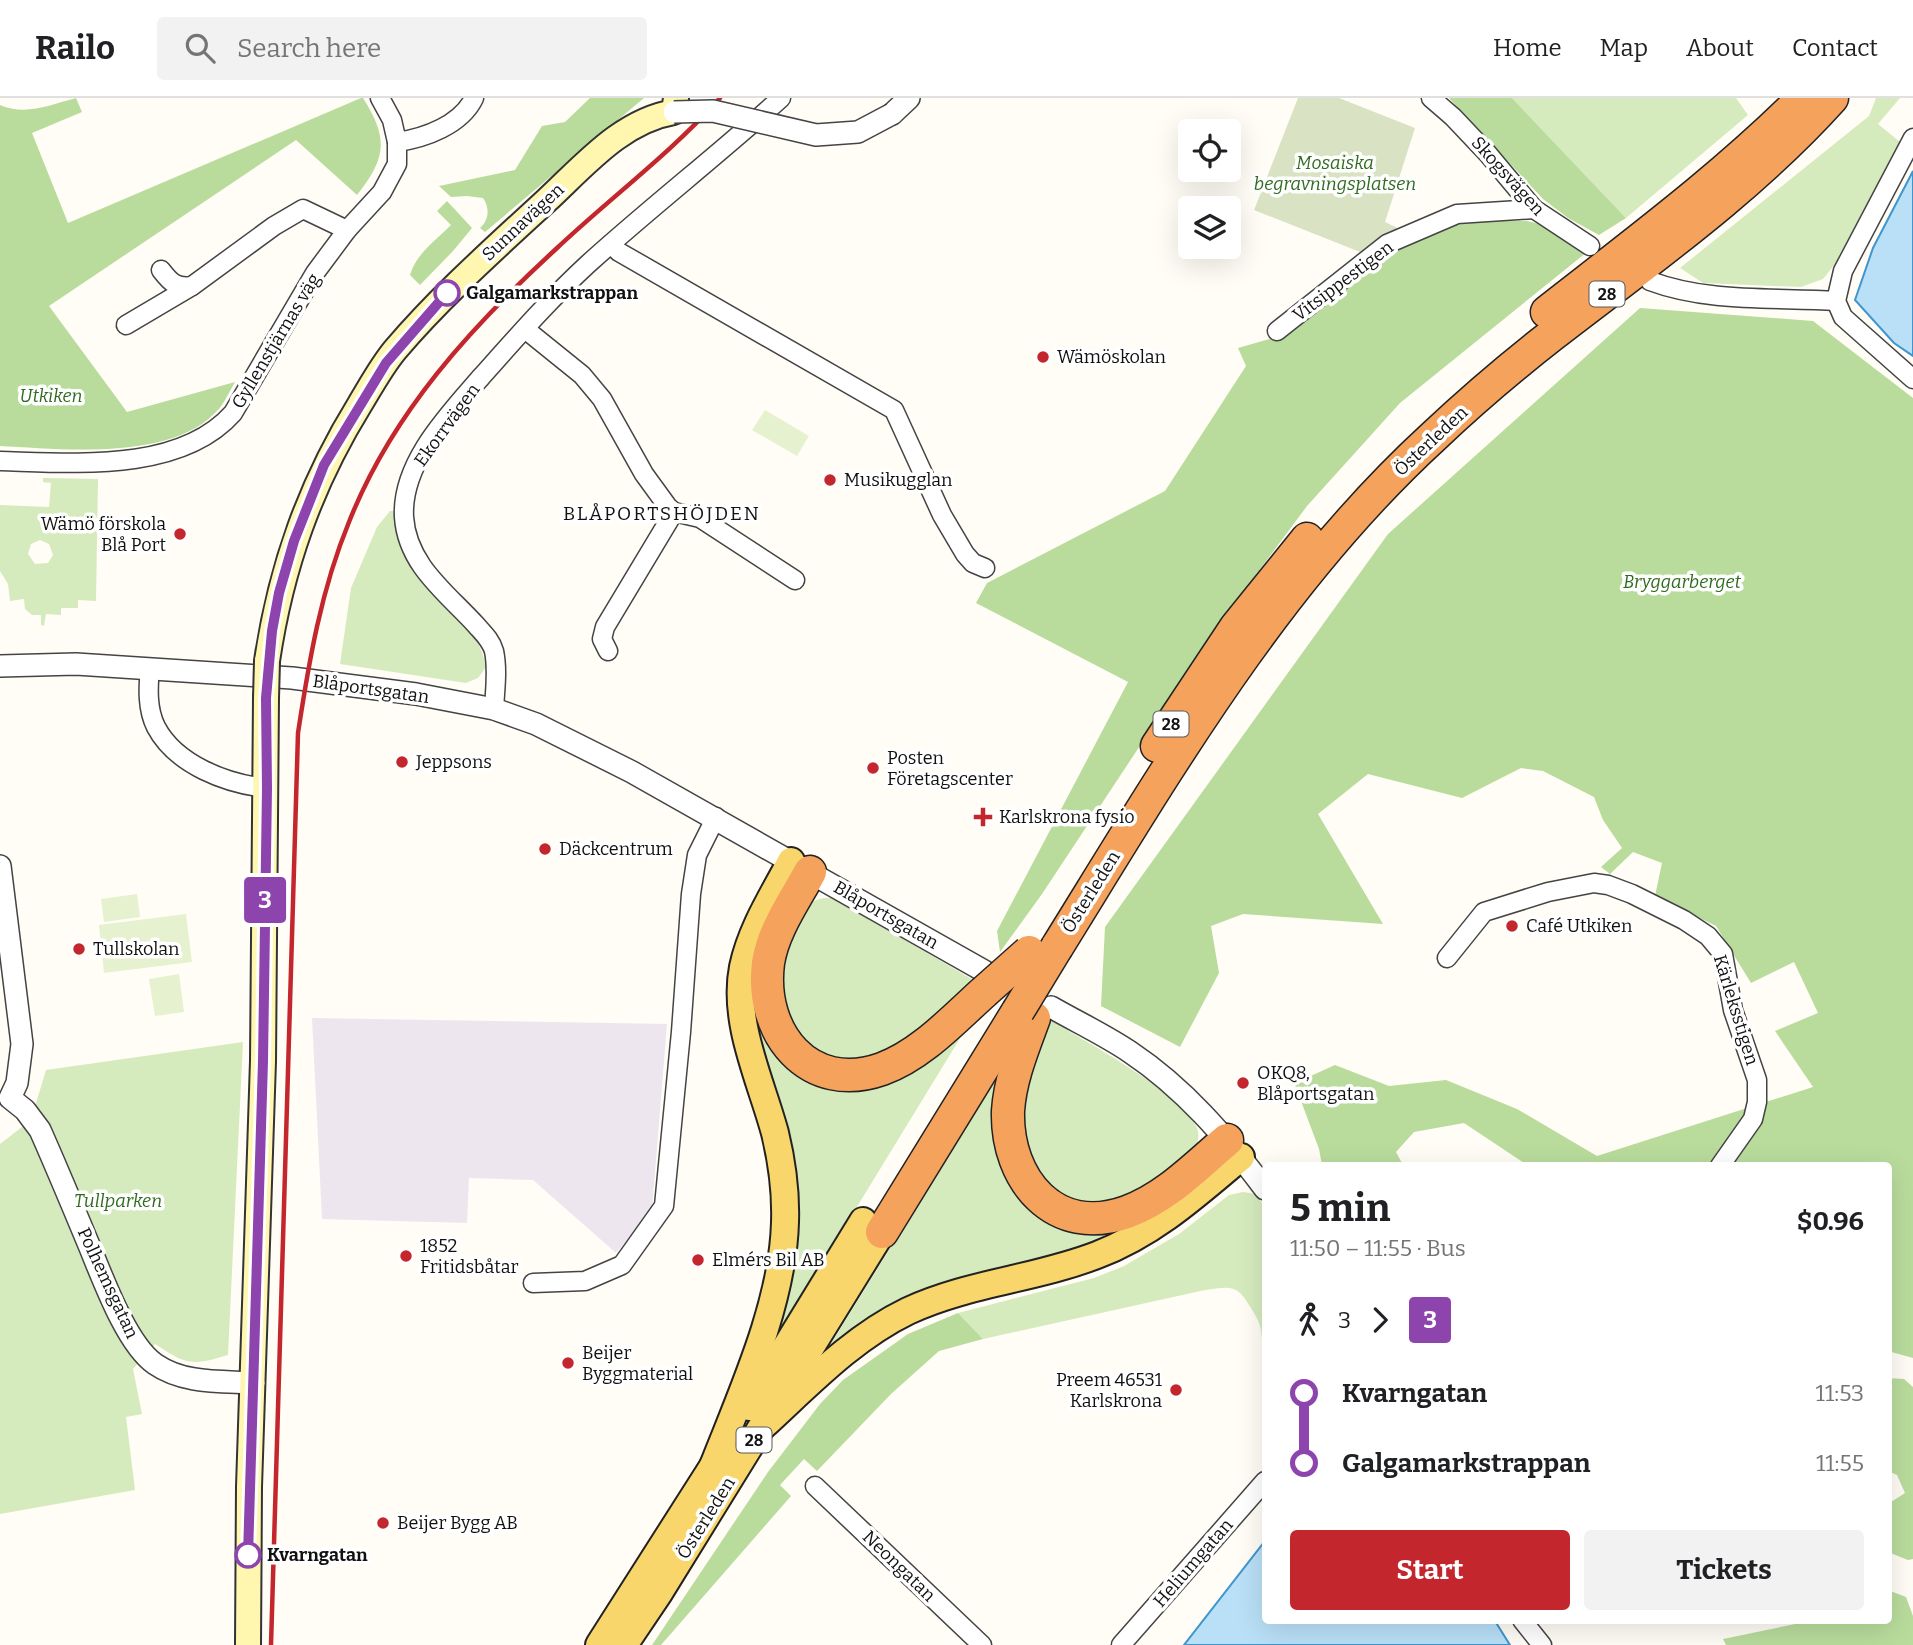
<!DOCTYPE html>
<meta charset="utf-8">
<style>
:root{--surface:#fff;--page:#f2f2f2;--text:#202124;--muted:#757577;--line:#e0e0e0;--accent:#c4262e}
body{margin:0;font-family:Bitter,serif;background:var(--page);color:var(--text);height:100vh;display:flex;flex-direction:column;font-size:26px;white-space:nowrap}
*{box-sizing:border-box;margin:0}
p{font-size:23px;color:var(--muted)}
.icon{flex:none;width:38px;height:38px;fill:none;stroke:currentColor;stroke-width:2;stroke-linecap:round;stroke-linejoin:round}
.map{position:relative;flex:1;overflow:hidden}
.sheet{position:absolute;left:1262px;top:1064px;width:630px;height:462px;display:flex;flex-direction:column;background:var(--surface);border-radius:7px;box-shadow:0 7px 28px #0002}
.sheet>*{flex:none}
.badge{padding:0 14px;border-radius:5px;font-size:24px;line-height:46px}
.controls{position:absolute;left:1178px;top:21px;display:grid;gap:14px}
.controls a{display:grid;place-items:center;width:63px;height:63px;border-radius:7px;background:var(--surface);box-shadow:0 7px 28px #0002;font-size:35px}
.map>.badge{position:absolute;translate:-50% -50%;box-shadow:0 0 0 4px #fff}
.legs{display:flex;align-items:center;gap:10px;height:77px;padding:0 28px;font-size:23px}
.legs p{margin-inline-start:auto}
.headline{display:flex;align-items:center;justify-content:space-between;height:119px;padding:0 28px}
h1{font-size:38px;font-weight:700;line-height:52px}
.cta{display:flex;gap:14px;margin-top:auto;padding:14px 28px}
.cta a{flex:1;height:80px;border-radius:7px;background:var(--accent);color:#fff;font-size:28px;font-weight:700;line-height:80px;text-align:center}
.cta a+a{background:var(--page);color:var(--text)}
ul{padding:0 28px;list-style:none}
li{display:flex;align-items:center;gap:24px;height:70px;font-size:26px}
li i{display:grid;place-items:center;width:10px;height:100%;margin:0 9px;background:currentColor}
li i::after{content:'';width:18px;height:18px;margin:-9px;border:5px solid;border-radius:50%;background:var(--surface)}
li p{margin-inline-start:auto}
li:first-child i{background:linear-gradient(#0000 50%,currentColor 0)}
li:last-child i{background:linear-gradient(currentColor 50%,#0000 0)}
header{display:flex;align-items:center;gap:42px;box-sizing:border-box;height:98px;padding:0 35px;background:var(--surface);border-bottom:2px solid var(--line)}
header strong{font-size:33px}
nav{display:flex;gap:38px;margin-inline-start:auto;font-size:24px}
.search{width:490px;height:63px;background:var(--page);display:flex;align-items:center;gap:18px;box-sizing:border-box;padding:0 24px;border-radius:7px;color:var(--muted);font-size:26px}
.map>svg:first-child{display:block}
.industrial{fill:#eee6ef}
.green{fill:#d5ebbd;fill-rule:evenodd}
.forest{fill:#b9dc9c}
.cemetery{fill:#d9e3c4}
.pitch{fill:#e6f2cf}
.water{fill:#b9e0f7;stroke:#3f96cf;stroke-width:2}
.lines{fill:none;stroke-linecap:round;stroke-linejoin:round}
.minor-casing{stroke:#444;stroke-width:21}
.tertiary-casing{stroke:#444;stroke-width:24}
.secondary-casing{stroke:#333;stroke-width:28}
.primary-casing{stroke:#222;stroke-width:30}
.motorway-casing{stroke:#222;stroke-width:35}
.minor{stroke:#fff;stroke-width:18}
.tertiary{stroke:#fff;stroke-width:21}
.secondary{stroke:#fff6b0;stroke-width:24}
.primary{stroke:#f9d66b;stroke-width:26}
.motorway{stroke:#f5a25d;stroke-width:32}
.rail{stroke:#c4262e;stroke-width:4.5}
.tertiary-bridge-casing{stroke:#444;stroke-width:24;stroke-linecap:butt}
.secondary-bridge-casing{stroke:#333;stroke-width:28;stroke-linecap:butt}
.motorway-bridge-casing{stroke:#222;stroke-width:35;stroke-linecap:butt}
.tertiary-bridge{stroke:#fff;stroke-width:21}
.secondary-bridge{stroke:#fff6b0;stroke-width:24}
.motorway-bridge{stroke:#f5a25d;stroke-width:32}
.line-1-casing{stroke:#fff;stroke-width:16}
.line-1{stroke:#8e44ad;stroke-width:10}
.stop-1-dot{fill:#fff;stroke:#8e44ad;stroke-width:3.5}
.poi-dot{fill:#c4262e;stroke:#fff;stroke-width:2.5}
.labels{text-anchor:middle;stroke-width:7;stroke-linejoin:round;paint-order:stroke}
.shield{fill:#fff;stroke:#585858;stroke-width:2}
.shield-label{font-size:16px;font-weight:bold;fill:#111}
.park-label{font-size:18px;font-style:italic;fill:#2f6b1f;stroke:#fff}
.street-label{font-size:18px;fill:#111;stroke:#fff}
.stop-label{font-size:18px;font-weight:bold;fill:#111;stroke:#fff;text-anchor:start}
.poi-label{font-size:18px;fill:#111;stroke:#fff;text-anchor:start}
.neighbourhood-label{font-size:19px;letter-spacing:2px;fill:#111;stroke:#fff}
</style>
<header>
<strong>Railo</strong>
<div class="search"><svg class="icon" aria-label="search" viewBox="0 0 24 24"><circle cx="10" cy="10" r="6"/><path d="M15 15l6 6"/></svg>Search here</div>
<nav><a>Home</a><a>Map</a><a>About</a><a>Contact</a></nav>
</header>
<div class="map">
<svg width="1913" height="1547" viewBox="0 0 1913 1547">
<rect width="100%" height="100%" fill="#fffdf5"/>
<polygon class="industrial" points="312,920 667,926 652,1111 616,1155 533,1082 469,1080 467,1125 322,1121"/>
<g class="green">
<polygon points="1512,0 1736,0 1748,17 1626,120"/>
<polygon points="1876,0 1900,0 1878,26 1900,44 1836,165 1823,181 1801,189 1703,185 1680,170 1869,18"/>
<path d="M 43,380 L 98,381 L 96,503 L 78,502 L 78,510 L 61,510 L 61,517 L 46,516 L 44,528 L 41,527 L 41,517 L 32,517 L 25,511 L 24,501 L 10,503 L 8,486 L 0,473 L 0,407 L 49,409 L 51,385 L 43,384 ZM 40,442 L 49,446 L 53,457 L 48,465 L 35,466 L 28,456 L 31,446 Z"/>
<path d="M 390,413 L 396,413 C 400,459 420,484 451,516 C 471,536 480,540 486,569 L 478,580 L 466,585 L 340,566 L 351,490 L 377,429 Z"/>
<path d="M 824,800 L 833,800 L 975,883 L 905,948 L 861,965 L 812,955 C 803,944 788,929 784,915 C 777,890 791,818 814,803 C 817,802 820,801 824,800 Z"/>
<polygon points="761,864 810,982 970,924 770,1251 790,1164 749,920"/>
<path d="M 1048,921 C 1080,940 1185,997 1197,1030 C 1200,1038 1198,1044 1195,1051 L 1139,1094 L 1096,1108 L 1074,1104 L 1052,1094 L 1026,1058 L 1021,1001 Z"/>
<path d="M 243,944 L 228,1257 C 191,1268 187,1267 155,1246 L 133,1271 L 142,1316 L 126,1319 L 135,1392 L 0,1416 L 0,1046 L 31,1022 L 46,972 Z"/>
<polygon points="1004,966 1021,1096 1145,1127 821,1262"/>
<path d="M 1243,1094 L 1255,1096 L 1265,1109 L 1265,1250 C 1261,1242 1262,1236 1260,1228 C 1258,1221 1253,1213 1249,1207 C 1237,1185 1227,1189 1205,1192 L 983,1241 L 958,1215 L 1094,1180 L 1124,1168 L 1179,1136 L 1229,1097 Z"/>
</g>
<g class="forest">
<path d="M 76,0 L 82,14 L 32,35 L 68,125 L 361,0 L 363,0 C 389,41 386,60 357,97 L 296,42 L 49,208 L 127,314 L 235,284 C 229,294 224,307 215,315 C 168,363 61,351 0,348 L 0,7 C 25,18 50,7 76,0 Z"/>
<path d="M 590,0 L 644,0 L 485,134 L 480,130 C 489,122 490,110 483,100 L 467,98 L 451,99 L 439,88 L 515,72 L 542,28 L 565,24 Z"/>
<polygon points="1449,0 1512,0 1626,120 1599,137 1568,120 1543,101"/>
<path d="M 447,103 L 472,130 L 453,153 L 420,187 L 410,177 C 416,156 436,142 451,127 L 437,113 Z"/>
<polygon points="1463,122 1527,123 1544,127 1587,154 1400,305 1307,408 1231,510 1042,796 1000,854 997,833 1128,584 976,505 987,485 1165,393 1246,268 1238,250 1283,237 1390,152"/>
<polygon points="1640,210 1813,223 1913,300 1913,1260 1888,1253 1888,1068 1527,1067 1464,1025 1414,1034 1396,1054 1403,1067 1322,1067 1319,1051 1295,987 1304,981 1335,967 1389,988 1446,982 1517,1011 1597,1058 1813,989 1775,933 1818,915 1794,864 1751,885 1716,828 1655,798 1662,765 1633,754 1610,776 1601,769 1622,750 1603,722 1594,699 1543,673 1521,670 1462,700 1368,676 1318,716 1383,826 1243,816 1211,828 1219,875 1180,949 1101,908 1105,829 1388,436"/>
<polygon points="958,1215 983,1241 939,1253 891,1296 817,1373 804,1361 780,1387 791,1398 661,1547 652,1547 768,1374 820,1306 843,1282 908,1236"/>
<polygon points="1888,1280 1904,1281 1913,1289 1913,1461 1908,1462 1888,1454 1888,1406 1905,1395 1897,1377 1888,1373"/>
<polygon points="1893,1494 1906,1499 1913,1518 1913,1547 1726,1547 1723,1541 1810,1523 1888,1522 1888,1495"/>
</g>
<polygon class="cemetery" points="1298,0 1339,0 1415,30 1385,124 1404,133 1365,156 1254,112"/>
<g class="pitch">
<polygon points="765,312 809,338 797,358 752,332"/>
<polygon points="137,796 140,819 104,824 101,801"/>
<polygon points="186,816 192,864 104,875 99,827"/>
<polygon points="179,876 184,914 155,918 149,881"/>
</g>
<g class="water">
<polygon points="1913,73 1913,258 1894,245 1855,202 1873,150"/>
<polygon points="1265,1443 1265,1522 1495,1523 1510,1547 1184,1547"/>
</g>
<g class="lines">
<g class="minor-casing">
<g id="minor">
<polyline points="1431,0 1453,19 1488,56 1534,111 1590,148"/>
<polyline points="1913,40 1843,173 1836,203 1843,219 1913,281"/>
<path d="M 397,44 C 425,40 461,27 474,0"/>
<polyline points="611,146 619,154 894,312 942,417 965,456 973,465 985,470"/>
<path d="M 161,172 C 171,185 176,190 192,188 L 274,128 L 303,111 L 347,132"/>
<path d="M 1650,183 C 1709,205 1774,199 1836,203"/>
<polyline points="126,227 192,188"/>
<polyline points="525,231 582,277 602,301 644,376 668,409 674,414 700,420 795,482"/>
<polyline points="1277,233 1387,146 1457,116 1534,111"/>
<path d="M 0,363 C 73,365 180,375 233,315 L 315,175 L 347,132 L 382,94 L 397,66 L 397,44 L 392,22 L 380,0"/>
<polyline points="608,553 602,541 605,529 674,414"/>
<path d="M 150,570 C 148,590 147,611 156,629 C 176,667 227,686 267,690"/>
<path d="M 494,611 C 495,592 498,572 494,553 C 491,542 483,535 476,527 C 447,495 407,467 404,419 C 401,365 449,316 482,278 C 516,240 550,201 588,166 C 651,109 718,57 781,0"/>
<polyline points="1447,860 1484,814 1548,794 1594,785 1608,787 1632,796 1684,822 1708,838 1723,856 1733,912 1757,982 1757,1004 1753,1021 1720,1068"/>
<polyline points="533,1185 585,1183 622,1167 664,1108 681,934 691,796 697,757 716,719"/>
<polyline points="815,1388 982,1547"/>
<polyline points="1522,1522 1542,1547"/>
<polyline points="1121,1547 1265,1383"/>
</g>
</g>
<g class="tertiary-casing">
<g id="tertiary">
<polyline points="892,16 909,0"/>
<polyline points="0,568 76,566 292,580 416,596 494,611 536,626 632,674 984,873"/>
<path d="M 0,768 L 22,946 L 17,985 L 10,1000 L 25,1012 L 40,1032 C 56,1068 71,1104 86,1140 C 101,1175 125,1245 155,1266 C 184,1286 220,1283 254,1285"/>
<path d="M 1051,909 C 1077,924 1105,937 1130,954 C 1184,990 1226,1039 1265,1091"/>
</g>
</g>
<g class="secondary-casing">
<g id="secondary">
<path d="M 267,563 C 281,469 310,387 360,306 C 371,288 381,269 395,252 C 440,199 494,151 546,103 C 584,68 621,23 674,14 L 676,0"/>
<polyline points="248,1547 249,1389 263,963 266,600"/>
</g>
</g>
<g class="primary-casing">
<g id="primary">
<polyline points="749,1309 863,1123"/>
<path d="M 763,1328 C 808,1287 852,1240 908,1213 C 968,1185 1035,1181 1097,1157 C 1153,1136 1196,1097 1241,1059"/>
<path d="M 713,1368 C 742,1294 783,1205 785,1124 C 786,1095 782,1064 775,1035 C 761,983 732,924 743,869 C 751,831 773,797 791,763"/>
<polyline points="599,1547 722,1354"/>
<polyline points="624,1547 659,1495 882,1134"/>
</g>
</g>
<g class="motorway-casing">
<g id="motorway">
<path d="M 1547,214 C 1635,145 1724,79 1803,0"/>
<polyline points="1157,648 1236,529 1307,441"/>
<path d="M 810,774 C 795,802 773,832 768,865 C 759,935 809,997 882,971 C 921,957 954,921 984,894"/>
<path d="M 1057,849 C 1168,670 1276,483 1433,339 C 1471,303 1511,269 1552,237 C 1649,162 1750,91 1832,0"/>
<path d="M 1034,920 C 1023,950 1010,981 1008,1013 C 1006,1082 1055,1140 1127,1114 C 1166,1100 1196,1068 1227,1042"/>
<polyline points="882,1134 1018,913"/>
</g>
</g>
<use href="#minor" class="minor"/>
<use href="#tertiary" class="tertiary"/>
<use href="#secondary" class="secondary"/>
<use href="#primary" class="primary"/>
<use href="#motorway" class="motorway"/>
<path class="rail" d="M 271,1547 L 298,635 C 309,563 321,492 349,424 C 392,315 471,229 556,151 C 610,100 670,56 720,0"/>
<g class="tertiary-bridge-casing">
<polyline id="tertiary-bridge" points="674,14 713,13 816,37 858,34 892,16"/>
</g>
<g class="secondary-bridge-casing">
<polyline id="secondary-bridge" points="266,600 267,563"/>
</g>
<g class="motorway-bridge-casing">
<g id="motorway-bridge">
<polyline points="984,894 1029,854"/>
<polyline points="1018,913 1057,849"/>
</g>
</g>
<use href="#tertiary-bridge" class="tertiary-bridge"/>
<use href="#secondary-bridge" class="secondary-bridge"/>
<use href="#motorway-bridge" class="motorway-bridge"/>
</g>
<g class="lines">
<g class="line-1-casing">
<polyline id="line-1" points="248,1457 263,963 267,690 266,600 272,533 279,495 294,443 324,367 386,265 447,195"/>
</g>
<use href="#line-1" class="line-1"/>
</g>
<g class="stop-1-dot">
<circle cx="447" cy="195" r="12"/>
<circle cx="248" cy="1457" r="12"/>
</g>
<g class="poi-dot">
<circle cx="1043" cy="259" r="7"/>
<circle cx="830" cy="382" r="7"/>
<circle cx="180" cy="436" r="7"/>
<circle cx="402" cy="664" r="7"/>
<circle cx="873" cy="670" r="7"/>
<path d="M979.5 708.5h7v7h7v7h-7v7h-7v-7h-7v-7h7z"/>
<circle cx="545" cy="751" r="7"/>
<circle cx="1512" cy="828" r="7"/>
<circle cx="79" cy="851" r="7"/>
<circle cx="1243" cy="985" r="7"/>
<circle cx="406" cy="1158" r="7"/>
<circle cx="698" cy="1162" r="7"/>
<circle cx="568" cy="1265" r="7"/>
<circle cx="1176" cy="1292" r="7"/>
<circle cx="383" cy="1425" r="7"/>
</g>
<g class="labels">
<g class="shield">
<rect x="1589.5" y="183.5" width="35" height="25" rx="5"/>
<rect x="1153.5" y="613.5" width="35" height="25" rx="5"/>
<rect x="736.5" y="1329.5" width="35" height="25" rx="5"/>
</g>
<g class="shield-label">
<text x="1607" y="202">28</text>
<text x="1171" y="632">28</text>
<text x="754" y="1348">28</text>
</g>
<g class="park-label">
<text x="1335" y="71">Mosaiska<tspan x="1335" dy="21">begravningsplatsen</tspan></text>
<text x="51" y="304">Utkiken</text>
<text x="1682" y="490">Bryggarberget</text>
<text x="118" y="1109">Tullparken</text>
</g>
<g class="street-label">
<text transform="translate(1508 78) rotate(48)" y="6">Skogsvägen</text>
<text transform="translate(523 124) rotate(-43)" y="6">Sunnavägen</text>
<text transform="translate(1343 183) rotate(-37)" y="6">Vitsippestigen</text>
<text transform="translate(276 243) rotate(-59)" y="6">Gyllenstjärnas väg</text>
<text transform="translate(447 327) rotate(-54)" y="6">Ekorrvägen</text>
<text transform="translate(1431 343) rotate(-43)" y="6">Österleden</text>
<text transform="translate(371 591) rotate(8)" y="6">Blåportsgatan</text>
<text transform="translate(1091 794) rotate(-58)" y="6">Österleden</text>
<text transform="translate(886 817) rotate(30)" y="6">Blåportsgatan</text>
<text transform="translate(1736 912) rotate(73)" y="6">Kärleksstigen</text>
<text transform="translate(108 1185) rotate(65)" y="6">Polhemsgatan</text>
<text transform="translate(706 1420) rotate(-58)" y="6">Österleden</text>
<text transform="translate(1193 1465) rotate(-49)" y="6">Heliumgatan</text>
<text transform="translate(899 1468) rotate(44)" y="6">Neongatan</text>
</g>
<g class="stop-label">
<text x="466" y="201">Galgamarkstrappan</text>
<text x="267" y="1463">Kvarngatan</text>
</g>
<g class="poi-label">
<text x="1057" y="265">Wämöskolan</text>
<text x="844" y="388">Musikugglan</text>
<text x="166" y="432" text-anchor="end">Wämö förskola<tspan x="166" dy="21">Blå Port</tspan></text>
<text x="887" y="666">Posten<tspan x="887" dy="21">Företagscenter</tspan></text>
<text x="416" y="670">Jeppsons</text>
<text x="999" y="725">Karlskrona fysio</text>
<text x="559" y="757">Däckcentrum</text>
<text x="1526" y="834">Café Utkiken</text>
<text x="93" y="857">Tullskolan</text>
<text x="1257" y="981">OKQ8,<tspan x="1257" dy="21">Blåportsgatan</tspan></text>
<text x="420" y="1154">1852<tspan x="420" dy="21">Fritidsbåtar</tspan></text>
<text x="712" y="1168">Elmérs Bil AB</text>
<text x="582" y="1261">Beijer<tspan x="582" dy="21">Byggmaterial</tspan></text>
<text x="1162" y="1288" text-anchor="end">Preem 46531<tspan x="1162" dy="21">Karlskrona</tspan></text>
<text x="397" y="1431">Beijer Bygg AB</text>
</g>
<g class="neighbourhood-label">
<text x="662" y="422">BLÅPORTSHÖJDEN</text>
</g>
</g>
</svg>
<div class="controls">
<a><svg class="icon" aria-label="locate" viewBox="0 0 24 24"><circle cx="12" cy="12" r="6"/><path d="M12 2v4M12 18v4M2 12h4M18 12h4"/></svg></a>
<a><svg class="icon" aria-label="layers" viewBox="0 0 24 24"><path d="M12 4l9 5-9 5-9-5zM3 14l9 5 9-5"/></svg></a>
</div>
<b class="badge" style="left:265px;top:802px;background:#8e44ad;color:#fff">3</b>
<section class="sheet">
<div class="headline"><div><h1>5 min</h1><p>11:50 – 11:55 · Bus</p></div><b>$0.96</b></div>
<div class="legs"><svg class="icon" aria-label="walk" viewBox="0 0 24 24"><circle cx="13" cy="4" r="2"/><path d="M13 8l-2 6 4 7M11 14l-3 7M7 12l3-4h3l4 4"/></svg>3<svg class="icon" aria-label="forward" viewBox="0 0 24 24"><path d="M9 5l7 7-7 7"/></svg><b class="badge" style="background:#8e44ad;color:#fff">3</b></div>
<ul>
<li><i style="color:#8e44ad"></i><b>Kvarngatan</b><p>11:53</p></li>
<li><i style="color:#8e44ad"></i><b>Galgamarkstrappan</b><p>11:55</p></li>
</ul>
<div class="cta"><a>Start</a><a>Tickets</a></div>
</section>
</div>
